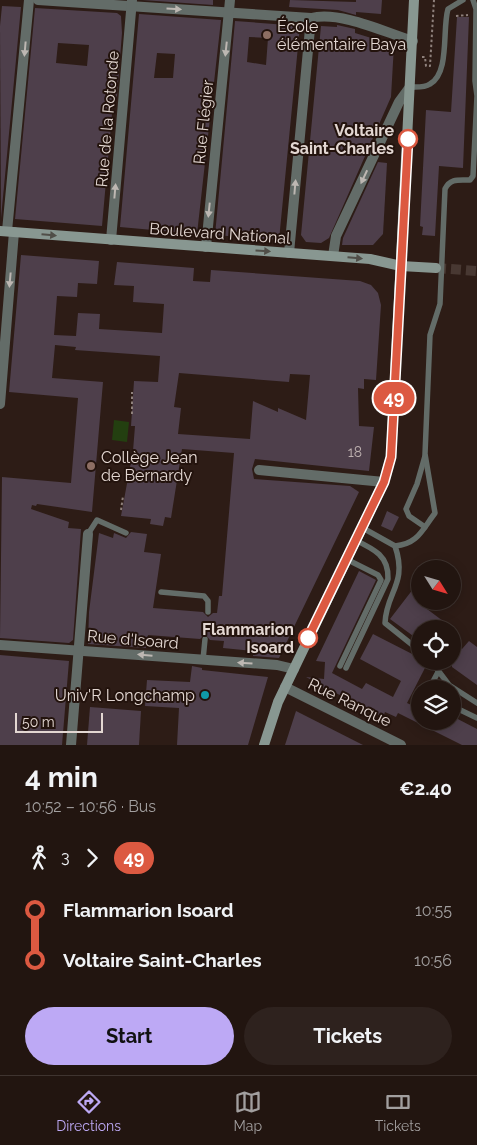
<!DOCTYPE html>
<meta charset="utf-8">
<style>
:root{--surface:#221510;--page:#2e221e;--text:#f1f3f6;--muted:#a29f9f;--line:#3f3430;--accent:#bda9f5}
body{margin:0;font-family:Raleway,sans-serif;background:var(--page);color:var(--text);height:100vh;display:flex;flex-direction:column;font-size:19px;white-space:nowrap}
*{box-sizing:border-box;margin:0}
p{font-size:16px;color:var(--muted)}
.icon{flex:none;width:28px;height:28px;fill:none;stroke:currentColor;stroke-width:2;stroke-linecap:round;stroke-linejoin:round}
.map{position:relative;height:745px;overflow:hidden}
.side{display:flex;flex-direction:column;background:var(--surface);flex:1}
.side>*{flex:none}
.badge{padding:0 10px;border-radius:16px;font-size:18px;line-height:32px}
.needle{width:32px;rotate:127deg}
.fabs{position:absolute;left:411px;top:560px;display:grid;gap:10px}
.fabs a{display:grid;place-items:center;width:50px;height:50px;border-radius:50%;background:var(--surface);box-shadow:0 2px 12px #0003,0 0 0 1px var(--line);font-size:25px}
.scale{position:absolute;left:15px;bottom:12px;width:88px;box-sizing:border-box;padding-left:5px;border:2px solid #e3d7d2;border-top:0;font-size:14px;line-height:18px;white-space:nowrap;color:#e3d7d2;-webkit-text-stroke:4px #23130d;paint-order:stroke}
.map>.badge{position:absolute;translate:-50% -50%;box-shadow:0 0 0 2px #fff}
.legs{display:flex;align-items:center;gap:8px;height:55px;padding:0 25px;font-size:16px}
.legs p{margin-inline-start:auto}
.head{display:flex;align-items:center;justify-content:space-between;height:85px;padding:0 25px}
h1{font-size:28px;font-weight:700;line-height:38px}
.action{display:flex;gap:10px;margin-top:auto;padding:10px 25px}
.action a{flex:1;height:58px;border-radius:30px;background:var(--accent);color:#111;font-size:20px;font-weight:700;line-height:58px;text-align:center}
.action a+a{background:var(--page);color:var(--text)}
ul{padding:0 25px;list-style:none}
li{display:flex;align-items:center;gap:18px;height:50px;font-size:19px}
li i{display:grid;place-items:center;width:8px;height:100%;margin:0 6px;background:currentColor}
li i::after{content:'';width:12px;height:12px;margin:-6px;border:4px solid;border-radius:50%;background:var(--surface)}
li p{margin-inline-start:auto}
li:first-child i{background:linear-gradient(#0000 50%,currentColor 0)}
li:last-child i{background:linear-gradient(currentColor 50%,#0000 0)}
.dock{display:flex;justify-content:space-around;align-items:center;height:70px;border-top:1px solid var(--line);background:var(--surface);font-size:14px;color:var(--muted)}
.dock a{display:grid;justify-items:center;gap:2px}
.dock .on{color:var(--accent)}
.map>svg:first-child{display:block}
.green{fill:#233f10}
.building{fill:#4e3f4b;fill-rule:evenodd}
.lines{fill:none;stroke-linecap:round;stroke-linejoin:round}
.secondary-tunnel{stroke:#483832;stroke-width:10;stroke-dasharray:10 5;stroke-linecap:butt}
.path{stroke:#8e807b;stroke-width:2;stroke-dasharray:2.5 2.5;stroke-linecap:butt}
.lane{stroke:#636c68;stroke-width:5.5}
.street{stroke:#636c68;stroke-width:10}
.secondary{stroke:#889791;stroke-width:10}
.oneway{fill:#bdb7b2}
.oneway2{fill:#504e48}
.line-1-casing{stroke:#fff;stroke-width:11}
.line-1{stroke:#dc5941;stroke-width:8}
.education-dot{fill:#8d6e63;stroke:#23130d;stroke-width:2}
.stop-1-dot{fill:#fff;stroke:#dc5941;stroke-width:2.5}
.culture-dot{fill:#0f9aa8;stroke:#23130d;stroke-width:2}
.labels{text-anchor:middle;stroke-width:4;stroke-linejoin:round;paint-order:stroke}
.number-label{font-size:14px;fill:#beb1b0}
.poi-label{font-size:16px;fill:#e3d7d2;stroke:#23130d;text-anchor:start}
.street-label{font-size:16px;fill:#e3d7d2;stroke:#23130d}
.stop-label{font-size:16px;font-weight:bold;fill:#e3d7d2;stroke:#23130d;text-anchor:end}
</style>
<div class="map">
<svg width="477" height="745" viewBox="0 0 477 745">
<rect width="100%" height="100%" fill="#2d1c16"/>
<polygon class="green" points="114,420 129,422 127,442 112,440"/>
<g class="building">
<polygon points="142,0 213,0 213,5"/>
<polygon points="290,0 356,2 356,0 382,0 381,14 356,12 356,15 338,10 289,7"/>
<polygon points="2,6 21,7 1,218 0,26"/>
<path d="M 35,8 L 117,13 L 121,16 L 122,33 L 117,96 L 113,103 L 102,226 L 15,219 ZM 58,43 L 89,45 L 87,66 L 56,63 Z"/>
<path d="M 139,14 L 221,20 L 197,234 L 120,227 ZM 157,53 L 175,54 L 173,78 L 154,78 Z"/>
<polygon points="457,17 469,17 463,168 439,166 435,236 422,235 423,227 420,226 426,110 451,112"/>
<path d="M 235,21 L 300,26 L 279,240 L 215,235 ZM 249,37 L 268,38 L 266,65 L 247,62 Z"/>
<polygon points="337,25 355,29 355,33 394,45 391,97 329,238 321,243 306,242 301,235 321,26 337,27"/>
<polygon points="378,162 387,163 383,234 373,245 342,245 343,238"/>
<path d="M 21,255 L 99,261 L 97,284 L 78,283 L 77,297 L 57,296 L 54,335 L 76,336 L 78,313 L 100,314 L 99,329 L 162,333 L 164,304 L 133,302 L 134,286 L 114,285 L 117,262 L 194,268 L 193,281 L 210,282 L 211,270 L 360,281 L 371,285 L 378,293 L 381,305 L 376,380 L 364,379 L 364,389 L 358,388 L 359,426 L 374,427 L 369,471 L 255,459 L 252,469 L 254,479 L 350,486 L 359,492 L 279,658 L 253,656 L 253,651 L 223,648 L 224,641 L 210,640 L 205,634 L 200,639 L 148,635 L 146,648 L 88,644 L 89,612 L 99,533 L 113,538 L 114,533 L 126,538 L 131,532 L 147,534 L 144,552 L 161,554 L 153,608 L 203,612 L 208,617 L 213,613 L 217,613 L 219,596 L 222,596 L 234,453 L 182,449 L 171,518 L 165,517 L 163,526 L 150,524 L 151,519 L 121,516 L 133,451 L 135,426 L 131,426 L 134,381 L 158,382 L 160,356 L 75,350 L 76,347 L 55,345 L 52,378 L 103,382 L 92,512 L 37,504 L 36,506 L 32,505 L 31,509 L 69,522 L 68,528 L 81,529 L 73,640 L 69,643 L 0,638 L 2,477 L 71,483 L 78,398 L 9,392 ZM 179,373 L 289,382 L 290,374 L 310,375 L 306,420 L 278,408 L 278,412 L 253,401 L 250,439 L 178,434 L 181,408 L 174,407 Z"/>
<polygon points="387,511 399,517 392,531 381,526"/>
<polygon points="359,571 376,580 332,673 362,689 366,683 393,697 401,681 360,659 373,634 420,658 420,661 426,661 427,664 407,703 420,709 420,721 452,721 452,716 477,729 477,745 462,745 398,713 396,717 385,712 383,717 324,687 323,689 323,686 306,677 324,679 325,662 316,661"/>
<polygon points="420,580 420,601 434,601 427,609 443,621 437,629 420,629 420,641 390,619"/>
<polygon points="469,641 477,647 477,685 452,667 452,642 462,649"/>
<polygon points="0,655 69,661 62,745 0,745"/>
<polygon points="192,666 202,668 202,670 268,677 248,745 177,745 179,708 145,706 147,680 190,682"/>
<polygon points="90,707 141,711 139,745 87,745"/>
<polygon points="296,711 363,745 285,745"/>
</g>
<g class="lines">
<polyline class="secondary-tunnel" points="436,268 477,271"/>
<g class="path">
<polyline points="456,16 468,15"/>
<polyline points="422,57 425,57 426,66 430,66 434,0"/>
<polyline points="132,414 132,392"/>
<polyline points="121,510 123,496"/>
</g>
<g class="lane">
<path d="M 410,87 C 417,87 424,88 430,84 C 450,73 442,29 448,9 L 463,0"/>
<polyline points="425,456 417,484 406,509 409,516 425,527"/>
<path d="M 361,527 L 395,546 C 408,584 386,592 385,623 L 420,651"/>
<polyline points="88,534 97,520 126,533"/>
<path d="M 395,546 C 418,544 422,530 435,513 L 425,454 L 430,335 L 440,304 L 445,189 C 450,178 459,180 470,180 L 473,176 L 477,96 L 475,81 L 476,9 L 473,0"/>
<polyline points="161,592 204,596 208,601 208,612"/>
<polyline points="203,660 205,639"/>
<polyline points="431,661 449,685 477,703"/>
<polyline points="340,666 381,580 378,575 346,559"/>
<path d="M 346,668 L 388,579 C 389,556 374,549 355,540"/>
<polyline points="429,689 438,672"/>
<polyline points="452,706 477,718"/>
</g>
<g class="street">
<path d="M 38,0 L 311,18 C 341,11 384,32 413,41"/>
<polyline points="7,231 29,0"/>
<polyline points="111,240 132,0"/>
<polyline points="206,247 230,0"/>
<polyline points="289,253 311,18"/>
<polyline points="333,256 336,236 399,102 410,87"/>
<polyline points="0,404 14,232"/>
<polyline points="259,470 384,482"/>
<polyline points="0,645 277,665 294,669"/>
<polyline points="285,687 401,745"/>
<polyline points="71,745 88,534"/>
</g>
<g class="secondary">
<polyline points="0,231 370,259 401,266 436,268"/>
<polyline points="264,745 278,702 384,482 391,457 414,0"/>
</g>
</g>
<defs><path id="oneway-solid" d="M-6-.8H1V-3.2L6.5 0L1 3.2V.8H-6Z" transform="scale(1.25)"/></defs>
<g class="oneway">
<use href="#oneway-solid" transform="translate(174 9) rotate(3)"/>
<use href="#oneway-solid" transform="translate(25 49) rotate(95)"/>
<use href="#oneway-solid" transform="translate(226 49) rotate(96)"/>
<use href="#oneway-solid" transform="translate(364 177) rotate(115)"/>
<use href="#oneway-solid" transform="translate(295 187) rotate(-85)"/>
<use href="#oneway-solid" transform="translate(115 191) rotate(-85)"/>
<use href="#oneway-solid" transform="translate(209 210) rotate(96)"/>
<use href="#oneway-solid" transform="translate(10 280) rotate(95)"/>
<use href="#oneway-solid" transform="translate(145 655) rotate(-175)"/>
<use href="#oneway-solid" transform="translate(245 663) rotate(-176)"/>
</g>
<g class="oneway2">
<use href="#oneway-solid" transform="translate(49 235) rotate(5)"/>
<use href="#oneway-solid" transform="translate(263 251) rotate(4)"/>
<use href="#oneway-solid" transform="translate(355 258) rotate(5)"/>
</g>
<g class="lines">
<g class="line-1-casing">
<polyline id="line-1" points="308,638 384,482 391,457 408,139"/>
</g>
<use href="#line-1" class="line-1"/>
</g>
<g class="education-dot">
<circle cx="267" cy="35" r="5"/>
<circle cx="91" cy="466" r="5"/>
</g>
<g class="stop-1-dot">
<circle cx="408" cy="139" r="9"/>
<circle cx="308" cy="638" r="9"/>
</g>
<circle class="culture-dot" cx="205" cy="695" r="5"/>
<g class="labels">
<g class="number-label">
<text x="355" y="457">18</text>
</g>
<g class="poi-label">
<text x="277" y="32">École<tspan x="277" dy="18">élémentaire Baya</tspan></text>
<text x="101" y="463">Collège Jean<tspan x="101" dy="18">de Bernardy</tspan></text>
<text x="195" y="701" text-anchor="end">Univ'R Longchamp</text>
</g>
<g class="street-label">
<text transform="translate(107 119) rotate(-85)" y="6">Rue de la Rotonde</text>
<text transform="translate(203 122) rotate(-84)" y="6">Rue Flégier</text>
<text transform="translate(220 233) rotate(4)" y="6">Boulevard National</text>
<text transform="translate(133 639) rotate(5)" y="6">Rue d'Isoard</text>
<text transform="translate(350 702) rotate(26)" y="6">Rue Ranque</text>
</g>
<g class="stop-label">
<text x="394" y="136">Voltaire<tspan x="394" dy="18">Saint-Charles</tspan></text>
<text x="294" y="635">Flammarion<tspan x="294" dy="18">Isoard</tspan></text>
</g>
</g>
</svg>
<div class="fabs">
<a><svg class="needle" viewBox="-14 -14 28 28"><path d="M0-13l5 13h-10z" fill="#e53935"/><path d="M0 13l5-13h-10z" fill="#a29f9f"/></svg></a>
<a><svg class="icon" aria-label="locate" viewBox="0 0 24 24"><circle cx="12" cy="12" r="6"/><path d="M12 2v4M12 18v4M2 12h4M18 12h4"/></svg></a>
<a><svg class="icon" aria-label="layers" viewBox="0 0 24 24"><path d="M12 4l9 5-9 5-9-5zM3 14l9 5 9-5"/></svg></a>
</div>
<div class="scale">50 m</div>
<b class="badge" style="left:394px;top:398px;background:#dc5941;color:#fff">49</b>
</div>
<section class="side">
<div class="head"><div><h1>4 min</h1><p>10:52 – 10:56 · Bus</p></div><b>€2.40</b></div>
<div class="legs"><svg class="icon" aria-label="walk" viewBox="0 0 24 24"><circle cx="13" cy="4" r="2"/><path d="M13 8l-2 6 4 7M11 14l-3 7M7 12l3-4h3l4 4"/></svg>3<svg class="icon" aria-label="forward" viewBox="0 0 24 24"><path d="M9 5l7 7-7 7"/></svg><b class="badge" style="background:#dc5941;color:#fff">49</b></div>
<ul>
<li><i style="color:#dc5941"></i><b>Flammarion Isoard</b><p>10:55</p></li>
<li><i style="color:#dc5941"></i><b>Voltaire Saint-Charles</b><p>10:56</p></li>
</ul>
<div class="action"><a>Start</a><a>Tickets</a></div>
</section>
<nav class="dock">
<a class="on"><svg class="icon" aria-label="directions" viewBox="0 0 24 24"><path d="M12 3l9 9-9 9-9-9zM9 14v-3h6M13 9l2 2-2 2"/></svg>Directions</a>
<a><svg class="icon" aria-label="map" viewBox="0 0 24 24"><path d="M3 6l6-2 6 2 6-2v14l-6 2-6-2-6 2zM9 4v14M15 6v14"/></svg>Map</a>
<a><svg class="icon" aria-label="tickets" viewBox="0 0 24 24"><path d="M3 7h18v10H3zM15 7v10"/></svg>Tickets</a>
</nav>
